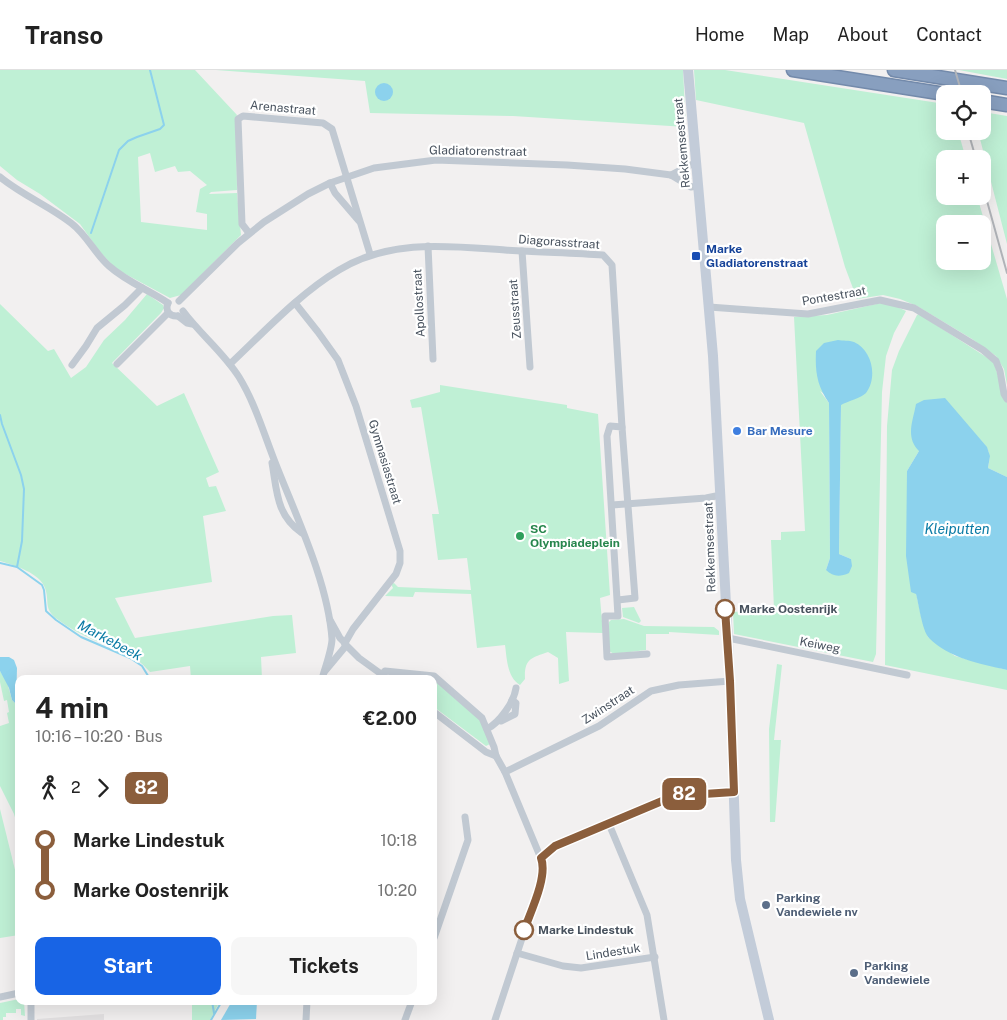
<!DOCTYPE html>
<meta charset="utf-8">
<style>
:root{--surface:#fff;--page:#f6f6f6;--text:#222;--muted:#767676;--line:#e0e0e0;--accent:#1864e5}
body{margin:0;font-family:"Public Sans",sans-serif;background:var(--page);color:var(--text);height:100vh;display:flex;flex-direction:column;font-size:19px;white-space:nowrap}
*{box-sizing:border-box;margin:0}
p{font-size:16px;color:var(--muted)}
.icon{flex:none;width:28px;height:28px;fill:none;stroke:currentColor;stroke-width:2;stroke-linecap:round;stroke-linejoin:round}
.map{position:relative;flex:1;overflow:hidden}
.side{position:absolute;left:15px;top:605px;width:422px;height:330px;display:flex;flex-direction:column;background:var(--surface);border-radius:10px;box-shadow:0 5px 20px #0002}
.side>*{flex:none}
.badge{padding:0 10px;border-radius:8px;font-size:18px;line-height:32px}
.tools{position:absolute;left:936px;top:15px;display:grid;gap:10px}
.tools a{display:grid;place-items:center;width:55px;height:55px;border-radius:10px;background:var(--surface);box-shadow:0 5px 20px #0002;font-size:25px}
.map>.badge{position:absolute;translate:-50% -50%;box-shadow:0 0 0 2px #fff}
.legs{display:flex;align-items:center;gap:8px;height:55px;padding:0 20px;font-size:16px}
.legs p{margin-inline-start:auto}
.summary{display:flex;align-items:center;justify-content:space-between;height:85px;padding:0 20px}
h1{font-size:28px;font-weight:700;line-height:38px}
.action{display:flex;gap:10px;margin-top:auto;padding:10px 20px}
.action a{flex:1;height:58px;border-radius:10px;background:var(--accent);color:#fff;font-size:20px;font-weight:700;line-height:58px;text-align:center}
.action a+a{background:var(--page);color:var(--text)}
ul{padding:0 20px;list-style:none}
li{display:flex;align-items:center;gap:18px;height:50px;font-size:19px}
li i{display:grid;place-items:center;width:8px;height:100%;margin:0 6px;background:currentColor}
li i::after{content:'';width:12px;height:12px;margin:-6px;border:4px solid;border-radius:50%;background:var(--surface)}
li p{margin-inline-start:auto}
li:first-child i{background:linear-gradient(#0000 50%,currentColor 0)}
li:last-child i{background:linear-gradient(currentColor 50%,#0000 0)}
header{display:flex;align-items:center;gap:30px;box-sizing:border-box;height:70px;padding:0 25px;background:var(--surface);border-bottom:1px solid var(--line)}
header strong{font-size:24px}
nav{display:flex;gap:28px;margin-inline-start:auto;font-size:18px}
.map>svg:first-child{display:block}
.education{fill:#e3e1e2}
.green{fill:#bff0d5;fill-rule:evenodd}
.water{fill:#8cd2ed}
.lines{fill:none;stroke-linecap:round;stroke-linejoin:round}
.stream{stroke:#8cd2ed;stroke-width:2}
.highway-casing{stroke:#738aab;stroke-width:15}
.street{stroke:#c1c9d2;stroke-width:7}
.secondary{stroke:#c3ccd9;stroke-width:10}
.highway{stroke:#889fbf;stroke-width:12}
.rail{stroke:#b2b5ba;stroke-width:2}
.line-1-casing{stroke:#fff;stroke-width:11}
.line-1{stroke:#8b5e3c;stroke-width:8}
.transit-dot{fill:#1a4fb4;stroke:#fff;stroke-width:2}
.shop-dot{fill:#3f7fe0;stroke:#fff;stroke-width:2}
.leisure-dot{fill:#2e9e5b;stroke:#fff;stroke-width:2}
.stop-1-dot{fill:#fff;stroke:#8b5e3c;stroke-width:2.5}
.service-dot{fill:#5c6f8a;stroke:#fff;stroke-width:2}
.labels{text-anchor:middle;stroke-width:4.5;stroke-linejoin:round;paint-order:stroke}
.street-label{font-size:12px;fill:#48525e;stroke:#fff}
.transit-label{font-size:12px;font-weight:bold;fill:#164399;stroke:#fff;text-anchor:start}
.shop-label{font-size:12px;font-weight:bold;fill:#366cbe;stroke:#fff;text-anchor:start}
.leisure-label{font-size:12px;font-weight:bold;fill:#27864d;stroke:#fff;text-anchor:start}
.stop-label{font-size:12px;font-weight:bold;fill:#48525e;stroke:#fff;text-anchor:start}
.service-label{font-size:12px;font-weight:bold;fill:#4e5e75;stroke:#fff;text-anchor:start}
.water-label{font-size:14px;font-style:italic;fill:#0b7ba5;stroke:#fff}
</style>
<header>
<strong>Transo</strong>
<nav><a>Home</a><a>Map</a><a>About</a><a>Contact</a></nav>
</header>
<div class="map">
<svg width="1007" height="950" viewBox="0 0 1007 950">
<rect width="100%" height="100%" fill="#f2f0f0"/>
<polygon class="education" points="104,944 104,950 37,950 37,949"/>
<g class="green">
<path d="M 0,0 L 195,0 L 237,45 L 236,47 L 237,120 L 211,122 L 209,124 L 237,123 L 241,165 L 181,225 L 170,228 L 116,199 L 100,182 L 80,154 L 40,124 L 17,110 L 0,96 ZM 150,83 L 155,102 L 175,96 L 178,102 L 190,101 L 207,115 L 200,119 L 196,142 L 207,144 L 207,160 L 141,152 L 138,87 Z"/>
<polygon points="216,0 683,0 686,57 513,46 370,43 365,11"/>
<path d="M 694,0 L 725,0 L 945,34 L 945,61 L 958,61 L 966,89 L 945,89 L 945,126 L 977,126 L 1007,229 L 1007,315 L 1004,299 L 996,286 L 972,269 L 917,236 L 900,229 L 883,225 L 857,229 L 845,197 L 804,53 L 696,30 ZM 945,154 L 982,154 L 982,191 L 945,191 Z"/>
<polygon points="959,0 1007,0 1007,9"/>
<polygon points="983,42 1007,46 1007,174 978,61 982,61"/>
<path d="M 147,224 L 163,235 L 164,238 L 161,243 L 112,293 L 157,336 L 184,323 L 219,402 L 206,408 L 209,417 L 216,416 L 226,441 L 203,446 L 212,512 L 115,528 L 135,568 L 273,546 L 292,545 L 296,583 L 261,587 L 262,609 L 191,609 L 190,596 L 150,602 C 145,597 139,590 132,587 C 107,574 80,567 57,549 C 43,538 50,532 45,518 C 40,503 14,495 0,491 L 0,234 L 48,281 L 54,279 L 71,308 L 86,297 L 104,270 L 125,250 Z"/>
<path d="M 881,233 L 893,235 L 906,241 L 894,263 L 886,286 L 882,322 L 876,584 L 873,592 L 734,564 L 733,542 L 774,539 L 771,470 L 781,470 L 781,462 L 805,461 L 794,247 L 827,245 ZM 820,321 L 841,335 L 839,484 L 851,489 L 826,500 L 830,488 L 829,333 Z"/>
<path d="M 919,244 L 994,292 L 1004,328 L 1007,333 L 1007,407 L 988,398 C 992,380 987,377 974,363 L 919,381 L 907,401 L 907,432 L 916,523 L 922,550 L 928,567 L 955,586 L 1007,600 L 1007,620 L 885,595 L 887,356 L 892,300 L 899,281 L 917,245 Z"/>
<path d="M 440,315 L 567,335 L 567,338 L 598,344 L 610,525 L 600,528 L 603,563 L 566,562 L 569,611 L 559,614 L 558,588 L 548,582 C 531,588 524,589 525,609 L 520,615 C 507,607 507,589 505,575 L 477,578 L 471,524 L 415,522 L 413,527 L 385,526 L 393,518 L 391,514 L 394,513 L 398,517 L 471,520 L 467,488 L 438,490 L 432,444 L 439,444 L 421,337 L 412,338 L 410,330 L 440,322 Z"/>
<polygon points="634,537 641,551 639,553 623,547 622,538"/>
<polygon points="624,549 644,556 714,557 719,561 719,565 669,562 669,564 646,564 646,580 614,584 609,581 609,552 611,550"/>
<polygon points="777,594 782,595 774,670 781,670 775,752 770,752 769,659"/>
<polygon points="0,601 7,612 12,630 16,634 16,663 19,664 19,761 14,744 0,716 0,656 9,653 7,643 9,642 7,630 4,631 0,612"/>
<polygon points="434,611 442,616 480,649 490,674 486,676 434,637"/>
<polygon points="0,739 19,816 19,865 0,868"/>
<polygon points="19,929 19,931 24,931 25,946 21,945 21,939 16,939 16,943 6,943 6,947 3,947 3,950 0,950 0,933"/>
<polygon points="192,931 220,931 210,950 192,950"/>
</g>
<g class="water">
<circle cx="384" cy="22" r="9"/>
<path d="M 838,270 C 843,271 849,270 854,272 C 872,280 878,307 866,323 C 861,328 848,331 841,335 L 839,484 L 851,489 L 852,496 L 849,503 C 840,507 833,507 826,500 L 830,488 L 829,333 C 817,316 815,302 816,281 L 824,273 Z"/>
<path d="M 945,328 L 987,377 L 990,386 L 988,398 L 1007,407 L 1007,600 C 981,594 948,588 929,568 C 922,560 919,535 916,524 L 911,522 L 906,486 L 907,401 L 919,381 C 905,367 913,351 916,334 L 924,330 Z"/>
<polygon points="0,587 9,587 14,590 17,598 16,634 12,630 9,618 0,601"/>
<polygon points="232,931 257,931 256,949 221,950"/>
</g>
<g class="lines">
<g class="stream">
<polyline points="91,163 119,80 128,71 137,67 160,59 164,55 150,0"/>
<polyline points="0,345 2,354 21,405 24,419 22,471 17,497"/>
<polyline points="0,493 17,497 42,515 44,520 46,541 56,550 81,567 130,588 142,596 150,609"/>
<polyline points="16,634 17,662 19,662"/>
<polyline points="212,931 214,943"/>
<polyline points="211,950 222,931"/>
</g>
<g class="highway-casing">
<g id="highway">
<polyline points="793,0 945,24"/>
<polyline points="894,0 1007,18"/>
<polyline points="982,31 1007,35"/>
</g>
</g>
<g class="street">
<polyline points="671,105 690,95 696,94"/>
<path d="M 0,107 C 22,125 49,136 71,153 C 87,165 95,184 109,196 C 127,212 149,220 168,233"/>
<polyline points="330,113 335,123 359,151"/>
<polyline points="249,163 242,154 238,49 243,46 323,53 332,59 370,184"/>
<polyline points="428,176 433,289"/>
<polyline points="522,181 530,297"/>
<polyline points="179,231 238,173 264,152 308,124 330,113 374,98 436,90 567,95 625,99 671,105 691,117 698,116"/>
<path d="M 168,233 C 165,240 169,247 178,246"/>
<polyline points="295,233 318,262 338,290 356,336 400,481 400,493 396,504 353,559 345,573"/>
<polyline points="709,237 808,244 880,230 914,238 983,280 996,291 1000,301 1004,324 1007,329"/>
<path d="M 183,241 C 200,264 224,283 239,307 C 255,333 264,364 275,392 C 296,446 328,512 332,569 C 332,579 325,598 322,609"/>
<polyline points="178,246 187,253 192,254"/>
<polyline points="117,294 168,243"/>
<path d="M 230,294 C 263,263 300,223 339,200 C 390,169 447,176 505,180 C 537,182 570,183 603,185 L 612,195 L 622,357"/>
<polyline points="72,295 86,276 97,258 125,235 142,218"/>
<path d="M 272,393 C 277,421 276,445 302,463"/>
<polyline points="612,435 706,428 721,425"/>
<polyline points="618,530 635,528 622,357 610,356 607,366 618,546 605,546 607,587 647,584"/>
<polyline points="728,568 907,605"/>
<polyline points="345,574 359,588 388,609"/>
<polyline points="325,601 345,577 345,573 340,568 330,550"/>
<polyline points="382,604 385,601 434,606 482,648 494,677 496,686 505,702 542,791 544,798 541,811 495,950"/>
<polyline points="434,642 486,682 496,686"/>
<polyline points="499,650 501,651 515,644 516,633 512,630"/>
<path d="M 487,659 C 500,652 514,632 516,618"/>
<polyline points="505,702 599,656 651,621 679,615 730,611"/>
<polyline points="609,754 647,845 664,950"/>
<polyline points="541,788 555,777 674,726 685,724 734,722"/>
<polyline points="434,868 468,770 465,747"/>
<polyline points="517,883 563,896 581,898 655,887"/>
<polyline points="0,927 19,923"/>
<polyline points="31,950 31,931"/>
<polyline points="306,950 307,931"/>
<polyline points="405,950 412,931"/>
</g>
<polyline class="secondary" points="688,0 713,286 730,611 736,790 740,829 769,950"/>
<use href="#highway" class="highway"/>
<g class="rail">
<polyline points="955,0 962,24"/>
<polyline points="968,61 976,89"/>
<polyline points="982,100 988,120"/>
<polyline points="982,113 1007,203"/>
</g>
</g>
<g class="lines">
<g class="line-1-casing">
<path id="line-1" d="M 524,860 C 531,841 548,806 541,788 L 555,776 L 674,726 L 734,722 L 730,611 L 725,539"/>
</g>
<use href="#line-1" class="line-1"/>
</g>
<rect class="transit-dot" x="691" y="181" width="10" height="10" rx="2.5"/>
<circle class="shop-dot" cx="737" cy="361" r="5"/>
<circle class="leisure-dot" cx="520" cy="466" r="5"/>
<g class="stop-1-dot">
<circle cx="725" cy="539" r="9"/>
<circle cx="524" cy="860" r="9"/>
</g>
<g class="service-dot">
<circle cx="766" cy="835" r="5"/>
<circle cx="854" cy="903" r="5"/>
</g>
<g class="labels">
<g class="street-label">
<text transform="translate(283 38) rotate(5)" y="4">Arenastraat</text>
<text transform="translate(682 73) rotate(-95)" y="4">Rekkemsestraat</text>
<text transform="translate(478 81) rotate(1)" y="4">Gladiatorenstraat</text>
<text transform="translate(559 172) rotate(4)" y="4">Diagorasstraat</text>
<text transform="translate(834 226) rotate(-10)" y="4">Pontestraat</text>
<text transform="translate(419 233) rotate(-93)" y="4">Apollostraat</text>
<text transform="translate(515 239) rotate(-94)" y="4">Zeusstraat</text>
<text transform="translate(385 392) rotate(73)" y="4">Gymnasiastraat</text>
<text transform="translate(710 477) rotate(-92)" y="4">Rekkemsestraat</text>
<text transform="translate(820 575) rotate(11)" y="4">Keiweg</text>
<text transform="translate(608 635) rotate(-33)" y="4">Zwinstraat</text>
<text transform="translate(613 882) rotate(-9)" y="4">Lindestuk</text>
</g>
<g class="transit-label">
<text x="706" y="183">Marke<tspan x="706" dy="14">Gladiatorenstraat</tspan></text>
</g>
<g class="shop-label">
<text x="747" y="365">Bar Mesure</text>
</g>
<g class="leisure-label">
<text x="530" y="463">SC<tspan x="530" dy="14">Olympiadeplein</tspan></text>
</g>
<g class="stop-label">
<text x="739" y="543">Marke Oostenrijk</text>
<text x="538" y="864">Marke Lindestuk</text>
</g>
<g class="service-label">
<text x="776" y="832">Parking<tspan x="776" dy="14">Vandewiele nv</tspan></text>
<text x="864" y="900">Parking<tspan x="864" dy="14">Vandewiele</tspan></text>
</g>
<g class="water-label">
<text x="957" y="464">Kleiputten</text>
<text transform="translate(110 570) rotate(28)" y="5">Markebeek</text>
</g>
</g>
</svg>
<div class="tools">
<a><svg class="icon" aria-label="locate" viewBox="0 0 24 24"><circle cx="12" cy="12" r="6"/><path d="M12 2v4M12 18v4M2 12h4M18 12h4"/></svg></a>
<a>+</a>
<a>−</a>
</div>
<b class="badge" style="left:684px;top:724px;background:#8b5e3c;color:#fff">82</b>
<section class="side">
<div class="summary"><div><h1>4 min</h1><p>10:16 – 10:20 · Bus</p></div><b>€2.00</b></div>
<div class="legs"><svg class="icon" aria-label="walk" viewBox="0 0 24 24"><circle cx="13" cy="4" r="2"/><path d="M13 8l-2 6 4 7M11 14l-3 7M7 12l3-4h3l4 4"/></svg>2<svg class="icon" aria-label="forward" viewBox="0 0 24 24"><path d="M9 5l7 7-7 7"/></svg><b class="badge" style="background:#8b5e3c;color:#fff">82</b></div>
<ul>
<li><i style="color:#8b5e3c"></i><b>Marke Lindestuk</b><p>10:18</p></li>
<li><i style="color:#8b5e3c"></i><b>Marke Oostenrijk</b><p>10:20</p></li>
</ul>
<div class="action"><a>Start</a><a>Tickets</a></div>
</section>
</div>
